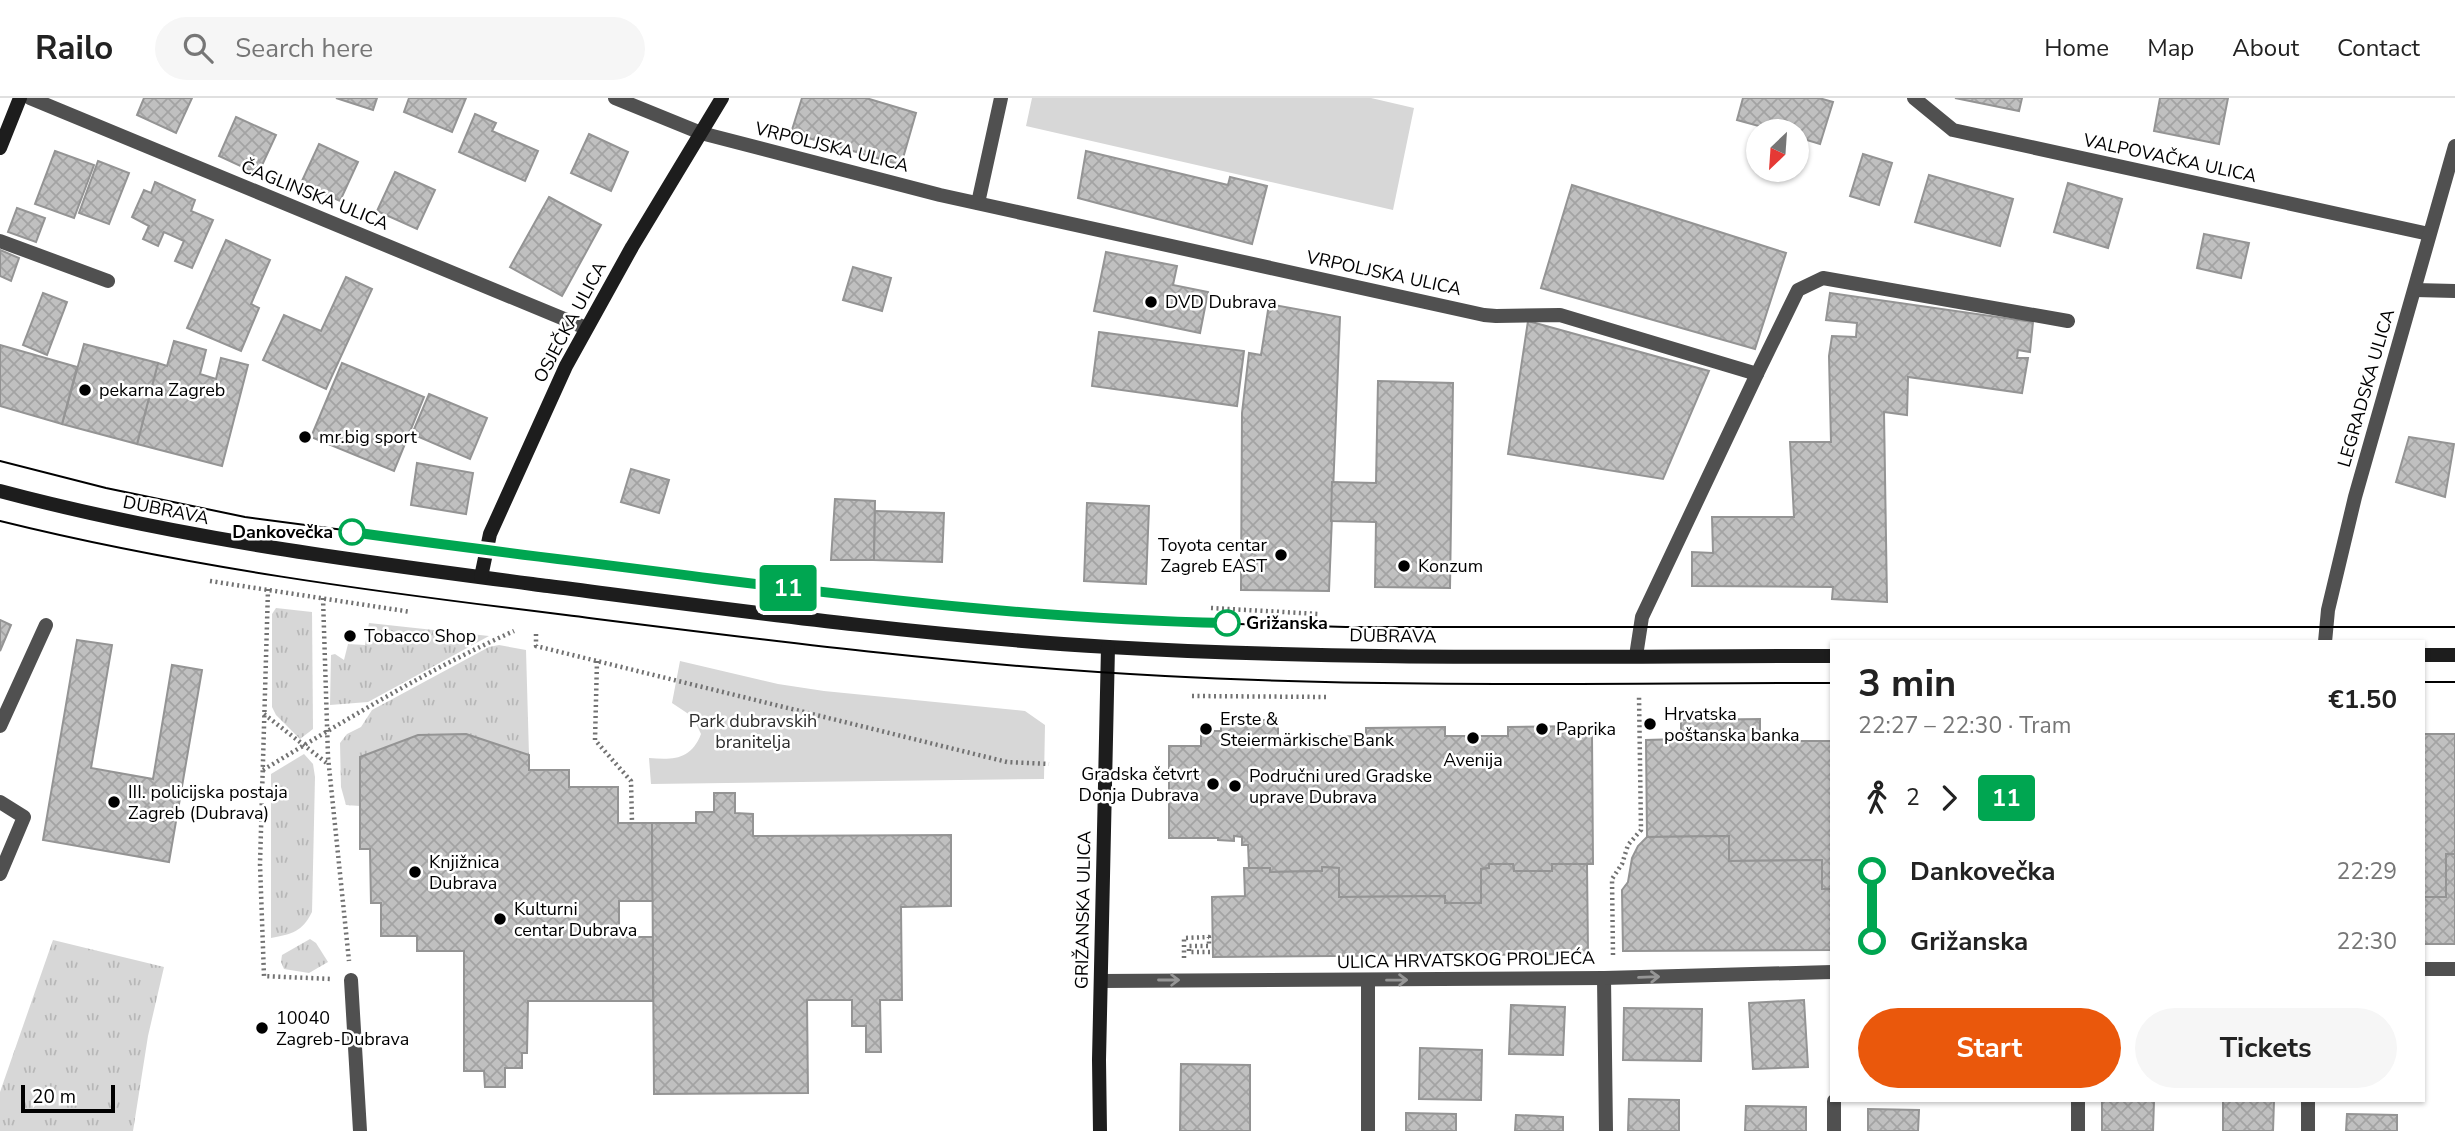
<!DOCTYPE html>
<meta charset="utf-8">
<style>
:root{--surface:#fff;--page:#f6f6f6;--text:#222;--muted:#767676;--line:#e0e0e0;--accent:#ea580c}
body{margin:0;font-family:"Nunito Sans",sans-serif;background:var(--page);color:var(--text);height:100vh;display:flex;flex-direction:column;font-size:26px;white-space:nowrap}
*{box-sizing:border-box;margin:0}
p{font-size:23px;color:var(--muted)}
.icon{flex:none;width:38px;height:38px;fill:none;stroke:currentColor;stroke-width:2;stroke-linecap:round;stroke-linejoin:round}
.map{position:relative;flex:1;overflow:hidden}
.sheet{position:absolute;left:1830px;top:542px;width:595px;height:462px;display:flex;flex-direction:column;background:var(--surface);border-radius:0px;box-shadow:0 2px 5px #0004}
.sheet>*{flex:none}
.badge{padding:0 14px;border-radius:5px;font-size:24px;line-height:46px}
.needle{width:46px;rotate:205deg}
.fabs{position:absolute;left:1746px;top:21px;display:grid;gap:14px}
.fabs a{display:grid;place-items:center;width:63px;height:63px;border-radius:50%;background:var(--surface);box-shadow:0 2px 5px #0004;font-size:35px}
.scale{position:absolute;left:21px;bottom:18px;width:94px;box-sizing:border-box;padding-left:7px;border:4px solid #000;border-top:0;font-size:19px;line-height:24px;white-space:nowrap;color:#000;-webkit-text-stroke:5px #fff;paint-order:stroke}
.map>.badge{position:absolute;translate:-50% -50%;box-shadow:0 0 0 4px #fff}
.legs{display:flex;align-items:center;gap:10px;height:77px;padding:0 28px;font-size:23px}
.legs p{margin-inline-start:auto}
.head{display:flex;align-items:center;justify-content:space-between;height:119px;padding:0 28px}
h1{font-size:38px;font-weight:700;line-height:52px}
.primary-button{display:flex;gap:14px;margin-top:auto;padding:14px 28px}
.primary-button a{flex:1;height:80px;border-radius:42px;background:var(--accent);color:#fff;font-size:28px;font-weight:700;line-height:80px;text-align:center}
.primary-button a+a{background:var(--page);color:var(--text)}
ul{padding:0 28px;list-style:none}
li{display:flex;align-items:center;gap:24px;height:70px;font-size:26px}
li i{display:grid;place-items:center;width:10px;height:100%;margin:0 9px;background:currentColor}
li i::after{content:'';width:18px;height:18px;margin:-9px;border:5px solid;border-radius:50%;background:var(--surface)}
li p{margin-inline-start:auto}
li:first-child i{background:linear-gradient(#0000 50%,currentColor 0)}
li:last-child i{background:linear-gradient(currentColor 50%,#0000 0)}
header{display:flex;align-items:center;gap:42px;box-sizing:border-box;height:98px;padding:0 35px;background:var(--surface);border-bottom:2px solid var(--line)}
header strong{font-size:33px}
nav{display:flex;gap:38px;margin-inline-start:auto;font-size:24px}
.search{width:490px;height:63px;background:var(--page);display:flex;align-items:center;gap:18px;box-sizing:border-box;padding:0 24px;border-radius:38px;color:var(--muted);font-size:26px}
.map>svg:first-child{display:block}
.grass{fill:url(#grass-tufts)}
.park{fill:#d7d7d7}
.building{fill:url(#building-cross-hatch);stroke:#949494;stroke-width:2}
.lines{fill:none;stroke-linecap:round;stroke-linejoin:round}
.path{stroke:#727272;stroke-width:4.5;stroke-dasharray:2 3.5;stroke-linecap:butt}
.lane{stroke:#505050;stroke-width:14}
.street{stroke:#505050;stroke-width:14}
.secondary{stroke:#1d1d1d;stroke-width:14}
.tram{stroke:#000;stroke-width:2}
.oneway{stroke:#969696}
.line-1-casing{stroke:#fff;stroke-width:16}
.line-1{stroke:#00a651;stroke-width:10}
.poi-dot{fill:#000;stroke:#fff;stroke-width:2.5}
.stop-1-dot{fill:#fff;stroke:#00a651;stroke-width:3.5}
.labels{text-anchor:middle;stroke-width:5;stroke-linejoin:round;paint-order:stroke}
.street-label{font-size:18px;fill:#000;stroke:#fff}
.poi-label{font-size:18px;fill:#000;stroke:#fff;text-anchor:start}
.stop-label{font-size:18px;font-weight:bold;fill:#000;stroke:#fff;text-anchor:end}
.park-label{font-size:18px;fill:#2e2e2e;stroke:#fff}
</style>
<header>
<strong>Railo</strong>
<div class="search"><svg class="icon" aria-label="search" viewBox="0 0 24 24"><circle cx="10" cy="10" r="6"/><path d="M15 15l6 6"/></svg>Search here</div>
<nav><a>Home</a><a>Map</a><a>About</a><a>Contact</a></nav>
</header>
<div class="map">
<svg width="2455" height="1033" viewBox="0 0 2455 1033">
<defs>
<pattern id="grass-tufts" width="24" height="20" patternUnits="userSpaceOnUse" patternTransform="scale(1.75)"><rect width="24" height="20" fill="#d7d7d7"/><path d="M3 7l-1-3M5 7V3M7 7l1-3M15 17l-1-3M17 17v-4M19 17l1-3" fill="none" stroke="#b7b7b7"/></pattern>
<pattern id="building-cross-hatch" width="8" height="8" patternUnits="userSpaceOnUse" patternTransform="scale(1.75)"><rect width="8" height="8" fill="#c0c0c0"/><path d="M0 0l8 8M0 8l8-8" fill="none" stroke="#a3a3a3"/></pattern>
</defs>
<rect width="100%" height="100%" fill="#fff"/>
<g class="grass">
<polygon points="276,510 312,514 313,631 300,641 276,617 272,609 272,516"/>
<polygon points="369,525 489,538 368,604 330,607 331,557 335,556 344,562 348,546 365,547"/>
<polygon points="499,547 526,552 529,657 466,636 418,637 360,659 360,708 346,707 341,689 340,645 347,636 361,629 372,612 489,549"/>
<path d="M 304,656 L 313,666 L 315,679 L 312,814 C 302,834 292,836 271,840 L 271,676 Z"/>
<polygon points="310,841 316,845 328,864 309,875 284,871 281,864 282,857"/>
<polygon points="53,842 164,869 148,938 133,1033 0,1033 0,994"/>
</g>
<g class="park">
<polygon points="1032,0 1371,0 1414,10 1393,112 1026,28"/>
<path d="M 680,563 L 778,586 L 824,593 L 1025,613 L 1045,627 L 1044,681 L 651,686 L 649,660 C 673,662 691,662 701,636 L 693,619 L 672,605 Z"/>
</g>
<g class="building">
<polygon points="144,0 192,0 176,35 137,17"/>
<polygon points="336,0 377,0 373,12"/>
<polygon points="409,0 466,0 452,34 404,14"/>
<polygon points="802,0 866,0 916,15 901,67 791,35"/>
<polygon points="1743,0 1819,0 1833,4 1820,46 1797,39 1797,33 1777,33 1737,22"/>
<polygon points="1955,0 2022,0 2019,13"/>
<polygon points="2160,0 2228,0 2219,46 2154,33"/>
<polygon points="475,16 496,25 492,33 538,53 525,83 459,54"/>
<polygon points="236,19 276,37 258,76 219,58"/>
<polygon points="589,36 628,54 611,93 571,75"/>
<polygon points="319,46 358,64 340,103 301,85"/>
<polygon points="55,53 94,67 74,120 35,106"/>
<polygon points="1086,53 1228,87 1230,79 1267,88 1252,146 1078,100"/>
<polygon points="1863,56 1892,65 1879,107 1850,98"/>
<polygon points="98,63 129,75 109,126 79,115"/>
<polygon points="395,74 435,92 417,131 377,113"/>
<polygon points="1929,77 2013,101 2000,148 1915,124"/>
<polygon points="155,84 195,102 191,113 213,122 192,170 175,163 184,143 164,134 158,148 143,141 149,128 132,119 144,92 151,95"/>
<polygon points="2068,85 2122,101 2108,150 2054,134"/>
<polygon points="1572,87 1786,155 1755,251 1541,190"/>
<polygon points="549,99 601,127 562,198 510,169"/>
<polygon points="17,110 45,120 36,144 8,134"/>
<polygon points="2204,136 2249,145 2241,180 2197,170"/>
<polygon points="226,142 270,162 251,206 259,210 241,253 187,230"/>
<polygon points="0,152 19,160 11,183 0,178"/>
<polygon points="1106,154 1177,168 1173,187 1208,194 1200,235 1094,213"/>
<polygon points="853,169 891,180 882,213 843,202"/>
<polygon points="346,179 372,191 326,291 263,262 284,217 321,233"/>
<polygon points="43,195 67,204 47,257 23,247"/>
<polygon points="1830,195 2033,224 2030,254 2018,252 2017,260 2028,260 2022,295 1908,279 1907,317 1884,314 1887,504 1832,501 1833,489 1692,488 1692,454 1713,455 1712,419 1794,419 1790,344 1831,344 1829,258 1832,238 1856,239 1857,225 1826,222"/>
<polygon points="1269,206 1340,219 1329,493 1241,492 1242,315 1249,255 1261,257"/>
<polygon points="1528,223 1709,273 1663,381 1508,356"/>
<polygon points="1099,234 1244,253 1237,308 1092,288"/>
<polygon points="174,243 206,252 200,276 216,281 221,260 248,267 222,368 137,346 158,265 167,268"/>
<polygon points="84,246 158,265 137,346 62,326"/>
<polygon points="0,247 77,269 62,326 0,308"/>
<polygon points="342,265 424,299 394,373 311,339"/>
<polygon points="1378,283 1453,285 1450,490 1375,489 1376,424 1331,423 1332,384 1376,385"/>
<polygon points="429,296 487,320 470,361 412,336"/>
<polygon points="2409,339 2454,346 2445,399 2396,384"/>
<polygon points="417,365 473,375 466,416 411,407"/>
<polygon points="631,371 669,382 659,415 621,404"/>
<polygon points="835,401 875,403 874,462 831,462"/>
<polygon points="1087,405 1149,408 1146,486 1084,483"/>
<polygon points="875,413 944,415 942,464 874,462"/>
<polygon points="0,522 11,527 0,553"/>
<polygon points="77,542 112,547 91,670 153,681 172,567 202,572 169,764 43,742"/>
<polygon points="1760,621 1760,643 1832,643 1832,791 1822,791 1822,762 1729,763 1729,738 1647,739 1646,642 1681,641 1681,622"/>
<polygon points="1278,622 1278,639 1366,638 1366,630 1445,629 1445,638 1508,638 1508,629 1583,628 1583,638 1592,638 1593,766 1552,766 1552,773 1514,773 1513,766 1489,766 1489,770 1481,771 1481,805 1445,805 1445,798 1339,799 1339,770 1322,769 1322,773 1270,774 1270,770 1249,770 1248,747 1242,747 1242,739 1234,738 1234,743 1218,742 1218,740 1169,740 1169,648 1201,648 1201,633 1221,633 1221,623"/>
<polygon points="466,636 529,657 529,672 569,672 569,689 618,689 618,725 652,725 653,803 619,803 619,839 653,839 653,903 528,903 527,955 522,955 522,970 505,970 505,989 485,989 484,973 464,973 464,853 417,853 417,838 381,838 381,805 371,805 370,751 360,751 360,659 418,637"/>
<polygon points="2424,636 2455,636 2455,756 2446,756 2446,799 2424,799"/>
<polygon points="714,695 735,695 735,715 753,716 753,738 951,737 951,808 901,809 902,902 880,902 881,954 866,954 866,928 852,928 852,902 807,902 808,995 654,996 652,725 696,725 696,714 714,714"/>
<polygon points="1729,738 1729,763 1822,762 1822,791 1832,791 1832,852 1623,853 1622,792 1628,784 1632,760 1638,748 1647,739"/>
<polygon points="2446,756 2455,756 2455,846 2424,846 2424,799 2446,799"/>
<polygon points="1489,766 1513,766 1514,773 1552,773 1552,766 1587,766 1588,856 1213,859 1212,799 1245,798 1244,770 1270,770 1270,774 1322,773 1322,769 1339,770 1339,799 1445,798 1445,805 1481,805 1481,771 1489,770"/>
<polygon points="1804,902 1808,969 1753,971 1749,905"/>
<polygon points="1511,907 1565,909 1563,957 1509,956"/>
<polygon points="1624,910 1702,911 1701,963 1623,962"/>
<polygon points="1420,950 1482,952 1481,1002 1419,1001"/>
<polygon points="1181,966 1250,967 1250,1033 1180,1033"/>
<polygon points="1629,1001 1679,1002 1679,1033 1628,1033"/>
<polygon points="2102,1003 2154,1003 2153,1033 2102,1033"/>
<polygon points="2223,1003 2274,1003 2273,1033 2223,1033"/>
<polygon points="1746,1008 1806,1009 1806,1033 1745,1033"/>
<polygon points="1868,1011 1919,1012 1918,1033 1868,1033"/>
<polygon points="1406,1015 1456,1016 1456,1033 1406,1033"/>
<polygon points="2347,1016 2397,1017 2397,1033 2346,1033"/>
<polygon points="1516,1017 1563,1019 1563,1033 1515,1033"/>
</g>
<g class="lines">
<g class="path">
<polyline points="210,483 411,514"/>
<polyline points="268,491 260,766 264,878 331,881"/>
<polyline points="323,500 328,659 349,863"/>
<polyline points="1211,510 1319,516"/>
<polyline points="536,536 536,548 1007,664 1049,666"/>
<polyline points="597,563 595,642 631,683 632,725"/>
<polyline points="1192,598 1328,599"/>
<polyline points="264,616 328,666"/>
<path d="M 263,672 C 344,623 427,572 514,533"/>
<polyline points="1613,857 1612,781 1622,766 1628,747 1641,732 1639,598"/>
<polyline points="1184,860 1184,840 1209,839 1209,848 1189,848 1189,854 1213,854"/>
</g>
<g class="lane">
<polyline points="978,105 1001,0"/>
<polyline points="0,143 108,183"/>
<polyline points="1757,276 1798,192 1823,180 2068,223"/>
<polyline points="0,628 46,527"/>
<polyline points="0,704 24,719 0,776"/>
</g>
<g class="street">
<polyline points="30,0 586,230"/>
<polyline points="615,0 701,35 940,97 1484,217 1496,218 1560,217 1757,276 1642,519 1636,558"/>
<polyline points="1914,0 1953,32 2429,136"/>
<polyline points="2415,192 2455,193"/>
<polyline points="2325,544 2328,512 2355,399 2455,48"/>
<polyline points="2424,871 2455,871"/>
<polyline points="1604,880 1606,1033"/>
<polyline points="351,882 360,1033"/>
<polyline points="1101,883 1604,880 1832,874"/>
<polyline points="1834,1003 1834,1033"/>
<polyline points="2308,1003 2308,1033"/>
<polyline points="1368,1033 1368,882"/>
<polyline points="2078,1033 2078,1003"/>
</g>
<g class="secondary">
<polyline points="0,50 20,0"/>
<path d="M 0,393 C 180,441 363,464 548,488 C 734,512 921,538 1109,549 C 1350,563 1592,558 1832,558"/>
<polyline points="481,479 490,436 566,268 632,149 722,0"/>
<polyline points="2424,557 2455,557"/>
<polyline points="1100,1033 1099,962 1108,549"/>
</g>
<g class="tram">
<polyline points="0,363 106,390 245,419 802,492 1039,517 1170,524 1346,529 2455,529"/>
<path d="M 0,423 C 186,469 376,494 566,517 C 765,542 965,568 1165,578 C 1387,590 1610,585 1832,585"/>
<polyline points="2424,584 2455,584"/>
</g>
</g>
<defs><path id="oneway-shaft" d="M-6 0H5M1.5-3L5.5 0L1.5 3" fill="none" stroke-width="1.6" stroke-linecap="round" stroke-linejoin="round" transform="scale(1.75)"/></defs>
<g class="oneway">
<use href="#oneway-shaft" transform="translate(1649 879) rotate(-2)"/>
<use href="#oneway-shaft" transform="translate(1169 882)"/>
<use href="#oneway-shaft" transform="translate(1397 882) rotate(-1)"/>
</g>
<g class="lines">
<g class="line-1-casing">
<path id="line-1" d="M 352,434 C 472,451 594,465 715,481 C 885,502 1055,522 1227,525"/>
</g>
<use href="#line-1" class="line-1"/>
</g>
<g class="poi-dot">
<circle cx="1151" cy="204" r="7"/>
<circle cx="85" cy="292" r="7"/>
<circle cx="305" cy="339" r="7"/>
<circle cx="1281" cy="457" r="7"/>
<circle cx="1404" cy="468" r="7"/>
<circle cx="350" cy="538" r="7"/>
<circle cx="1650" cy="626" r="7"/>
<circle cx="1206" cy="631" r="7"/>
<circle cx="1542" cy="631" r="7"/>
<circle cx="1473" cy="640" r="7"/>
<circle cx="1213" cy="686" r="7"/>
<circle cx="1235" cy="688" r="7"/>
<circle cx="114" cy="704" r="7"/>
<circle cx="415" cy="774" r="7"/>
<circle cx="500" cy="821" r="7"/>
<circle cx="262" cy="930" r="7"/>
</g>
<g class="stop-1-dot">
<circle cx="352" cy="434" r="12"/>
<circle cx="1227" cy="525" r="12"/>
</g>
<g class="labels">
<g class="street-label">
<text transform="translate(832 49) rotate(14)" y="6">VRPOLJSKA ULICA</text>
<text transform="translate(2170 60) rotate(12)" y="6">VALPOVAČKA ULICA</text>
<text transform="translate(315 97) rotate(22)" y="6">ČAGLINSKA ULICA</text>
<text transform="translate(1384 175) rotate(12)" y="6">VRPOLJSKA ULICA</text>
<text transform="translate(570 224) rotate(-62)" y="6">OSJEČKA ULICA</text>
<text transform="translate(2366 290) rotate(-74)" y="6">LEGRADSKA ULICA</text>
<text transform="translate(166 412) rotate(11)" y="6">DUBRAVA</text>
<text transform="translate(1393 538) rotate(1)" y="6">DUBRAVA</text>
<text transform="translate(1083 812) rotate(-89)" y="6">GRIŽANSKA ULICA</text>
<text transform="translate(1466 862) rotate(-1)" y="6">ULICA HRVATSKOG PROLJEĆA</text>
</g>
<g class="poi-label">
<text x="1165" y="210">DVD Dubrava</text>
<text x="99" y="298">pekarna Zagreb</text>
<text x="319" y="345">mr.big sport</text>
<text x="1267" y="453" text-anchor="end">Toyota centar<tspan x="1267" dy="21">Zagreb EAST</tspan></text>
<text x="1418" y="474">Konzum</text>
<text x="364" y="544">Tobacco Shop</text>
<text x="1664" y="622">Hrvatska<tspan x="1664" dy="21">poštanska banka</tspan></text>
<text x="1220" y="627">Erste &amp;<tspan x="1220" dy="21">Steiermärkische Bank</tspan></text>
<text x="1556" y="637">Paprika</text>
<text x="1473" y="668" text-anchor="middle">Avenija</text>
<text x="1199" y="682" text-anchor="end">Gradska četvrt<tspan x="1199" dy="21">Donja Dubrava</tspan></text>
<text x="1249" y="684">Područni ured Gradske<tspan x="1249" dy="21">uprave Dubrava</tspan></text>
<text x="128" y="700">III. policijska postaja<tspan x="128" dy="21">Zagreb (Dubrava)</tspan></text>
<text x="429" y="770">Knjižnica<tspan x="429" dy="21">Dubrava</tspan></text>
<text x="514" y="817">Kulturni<tspan x="514" dy="21">centar Dubrava</tspan></text>
<text x="276" y="926">10040<tspan x="276" dy="21">Zagreb-Dubrava</tspan></text>
</g>
<g class="stop-label">
<text x="333" y="440">Dankovečka</text>
<text x="1246" y="531" text-anchor="start">Grižanska</text>
</g>
<g class="park-label">
<text x="753" y="629">Park dubravskih<tspan x="753" dy="21">branitelja</tspan></text>
</g>
</g>
</svg>
<div class="fabs">
<a><svg class="needle" viewBox="-14 -14 28 28"><path d="M0-13l5 13h-10z" fill="#e53935"/><path d="M0 13l5-13h-10z" fill="#767676"/></svg></a>
</div>
<div class="scale">20 m</div>
<b class="badge" style="left:788px;top:490px;background:#00a651;color:#fff">11</b>
<section class="sheet">
<div class="head"><div><h1>3 min</h1><p>22:27 – 22:30 · Tram</p></div><b>€1.50</b></div>
<div class="legs"><svg class="icon" aria-label="walk" viewBox="0 0 24 24"><circle cx="13" cy="4" r="2"/><path d="M13 8l-2 6 4 7M11 14l-3 7M7 12l3-4h3l4 4"/></svg>2<svg class="icon" aria-label="forward" viewBox="0 0 24 24"><path d="M9 5l7 7-7 7"/></svg><b class="badge" style="background:#00a651;color:#fff">11</b></div>
<ul>
<li><i style="color:#00a651"></i><b>Dankovečka</b><p>22:29</p></li>
<li><i style="color:#00a651"></i><b>Grižanska</b><p>22:30</p></li>
</ul>
<div class="primary-button"><a>Start</a><a>Tickets</a></div>
</section>
</div>
